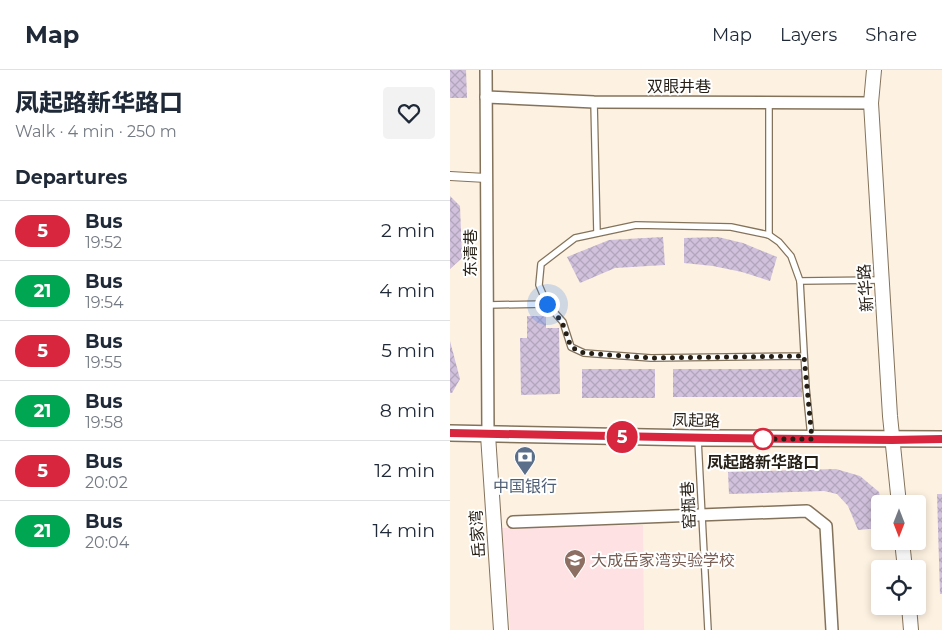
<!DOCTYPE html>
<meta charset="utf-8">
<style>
:root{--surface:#fff;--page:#f2f2f3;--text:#1f2937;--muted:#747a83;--line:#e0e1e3}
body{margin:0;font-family:Montserrat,"Noto Sans SC",sans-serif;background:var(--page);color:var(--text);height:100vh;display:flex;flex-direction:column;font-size:19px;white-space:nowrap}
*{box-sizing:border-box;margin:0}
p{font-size:16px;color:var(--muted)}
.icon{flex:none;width:28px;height:28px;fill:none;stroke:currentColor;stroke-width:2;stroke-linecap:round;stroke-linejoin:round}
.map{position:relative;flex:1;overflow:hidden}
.drawer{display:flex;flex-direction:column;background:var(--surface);width:450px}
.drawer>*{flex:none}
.badge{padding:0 10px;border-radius:16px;font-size:18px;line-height:32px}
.needle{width:32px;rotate:180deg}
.fabs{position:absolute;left:421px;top:425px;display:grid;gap:10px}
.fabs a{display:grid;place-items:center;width:55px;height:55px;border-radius:5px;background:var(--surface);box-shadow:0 2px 8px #0003;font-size:25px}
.you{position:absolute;width:25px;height:25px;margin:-12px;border:4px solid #fff;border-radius:50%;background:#1a73e8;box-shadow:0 0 0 8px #1a73e833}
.map>.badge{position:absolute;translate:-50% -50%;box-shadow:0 0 0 2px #fff}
h2{padding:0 15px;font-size:19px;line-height:45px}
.round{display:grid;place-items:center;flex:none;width:52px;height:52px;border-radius:5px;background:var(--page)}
.headline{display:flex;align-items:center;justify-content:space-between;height:85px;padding:0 15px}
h1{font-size:24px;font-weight:800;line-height:38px}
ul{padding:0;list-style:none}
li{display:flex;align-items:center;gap:15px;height:60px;padding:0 15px;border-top:1px solid var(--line)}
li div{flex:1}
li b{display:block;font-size:19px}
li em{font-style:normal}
li .badge{min-width:55px;font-weight:700;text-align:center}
header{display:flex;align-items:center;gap:30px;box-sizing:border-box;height:70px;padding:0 25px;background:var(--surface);border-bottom:1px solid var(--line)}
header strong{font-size:24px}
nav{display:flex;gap:28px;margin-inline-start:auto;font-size:18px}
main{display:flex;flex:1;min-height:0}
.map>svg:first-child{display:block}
.education{fill:#fde1e3}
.building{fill:url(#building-cross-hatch)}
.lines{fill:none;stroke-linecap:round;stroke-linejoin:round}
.service-casing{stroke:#84735b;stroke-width:8}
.pedestrian-casing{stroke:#84735b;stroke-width:10}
.minor-casing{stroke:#84735b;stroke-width:14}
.tertiary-casing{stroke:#84735b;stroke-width:16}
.secondary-casing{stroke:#84735b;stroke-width:18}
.service{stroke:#fff;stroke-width:5.5}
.pedestrian{stroke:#fff;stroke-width:8}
.minor{stroke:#fff;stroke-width:11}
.tertiary{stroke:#fff;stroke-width:14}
.secondary{stroke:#fff;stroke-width:15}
.line-casing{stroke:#fff;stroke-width:11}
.line{stroke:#d7263d;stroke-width:8}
.walk{stroke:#261f15;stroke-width:5;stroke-dasharray:0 9}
.stop-dot{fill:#fff;stroke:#d7263d;stroke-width:2.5}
.labels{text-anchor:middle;stroke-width:4;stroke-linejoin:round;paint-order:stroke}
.street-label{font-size:16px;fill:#261f15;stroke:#fff}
.stop-label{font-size:16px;font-weight:bold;fill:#261f15;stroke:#fff}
.service-label{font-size:16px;fill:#4e5e75;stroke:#fff}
.education-label{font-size:16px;fill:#785e54;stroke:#fff;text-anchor:start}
</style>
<header>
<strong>Map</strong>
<nav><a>Map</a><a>Layers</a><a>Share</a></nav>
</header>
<main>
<section class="drawer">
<div class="headline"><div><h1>凤起路新华路口</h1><p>Walk · 4 min · 250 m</p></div><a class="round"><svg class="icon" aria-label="heart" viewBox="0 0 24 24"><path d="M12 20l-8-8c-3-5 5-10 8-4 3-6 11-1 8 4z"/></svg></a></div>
<h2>Departures</h2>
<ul>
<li><span class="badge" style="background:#d7263d;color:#fff">5</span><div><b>Bus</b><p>19:52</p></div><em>2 min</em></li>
<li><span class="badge" style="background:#00a651;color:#fff">21</span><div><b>Bus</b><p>19:54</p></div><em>4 min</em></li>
<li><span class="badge" style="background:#d7263d;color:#fff">5</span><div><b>Bus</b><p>19:55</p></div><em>5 min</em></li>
<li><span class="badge" style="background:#00a651;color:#fff">21</span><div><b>Bus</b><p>19:58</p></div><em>8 min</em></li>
<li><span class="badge" style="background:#d7263d;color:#fff">5</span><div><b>Bus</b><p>20:02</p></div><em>12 min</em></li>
<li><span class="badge" style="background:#00a651;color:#fff">21</span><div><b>Bus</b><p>20:04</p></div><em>14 min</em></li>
</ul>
</section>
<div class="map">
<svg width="492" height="560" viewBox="0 0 492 560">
<defs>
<pattern id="building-cross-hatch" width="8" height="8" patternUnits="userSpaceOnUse" patternTransform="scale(1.25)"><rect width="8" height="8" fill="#d1c1dc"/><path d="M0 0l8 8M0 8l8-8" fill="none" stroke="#b3a5bc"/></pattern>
</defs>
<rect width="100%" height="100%" fill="#fdf1e1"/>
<polygon class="education" points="193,455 194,560 60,560 52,458"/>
<g class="building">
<polygon points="0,0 16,0 17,28 0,28"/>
<polygon points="0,126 10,136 12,188 0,199"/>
<polygon points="213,167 215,195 165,198 130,213 117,187 159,170"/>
<polygon points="268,167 293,173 327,187 320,211 292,202 263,196 234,193 234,168"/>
<polygon points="77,246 96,246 96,258 109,258 110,324 71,325 70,268 77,268"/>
<polygon points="0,271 10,309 2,323 0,323"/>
<rect x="132" y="299" width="73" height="29"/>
<rect x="223" y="299" width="129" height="28"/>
<polygon points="386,399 410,406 429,422 431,434 430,434 430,458 408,460 398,436 387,424 374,421 279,424 278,402"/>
<polygon points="487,424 492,424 492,524 490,524"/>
</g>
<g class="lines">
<g class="service-casing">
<g id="service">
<polyline points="144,32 147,163"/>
<polyline points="319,33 319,165"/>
<polyline points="350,211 432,210"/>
<polyline points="37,235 97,234"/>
<polyline points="354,286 201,288 134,283 121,277 113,252 97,234 89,215 91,194 125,168 186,155 281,157 319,165 329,172 341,186 350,211 356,318 361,367"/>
<polyline points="248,370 258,560"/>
</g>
</g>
<g class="pedestrian-casing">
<polyline id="pedestrian" points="0,106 36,108"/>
</g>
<g class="minor-casing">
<g id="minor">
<polyline points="36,0 38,365"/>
<polyline points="36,27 144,32 421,33"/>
<polyline points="63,452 357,441 376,456 382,560"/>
</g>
</g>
<g class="tertiary-casing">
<g id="tertiary">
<polyline points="424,0 421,33 440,346 449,434"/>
<polyline points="38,365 51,560"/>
<polyline points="452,471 455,499"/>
<polyline points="459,536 461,560"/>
</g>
</g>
<g class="secondary-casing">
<polyline id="secondary" points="0,363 248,368 492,369"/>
</g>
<use href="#service" class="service"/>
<use href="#pedestrian" class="pedestrian"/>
<use href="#minor" class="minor"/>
<use href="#tertiary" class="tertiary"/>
<use href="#secondary" class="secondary"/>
</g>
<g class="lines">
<g class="line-casing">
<polyline id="line" points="0,363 265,368 442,370 492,369"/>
</g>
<use href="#line" class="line"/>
<polyline class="walk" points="97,234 112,252 121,277 134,283 201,288 354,286 362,369 313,369"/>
</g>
<defs>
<g id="bank-pin" transform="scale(1.125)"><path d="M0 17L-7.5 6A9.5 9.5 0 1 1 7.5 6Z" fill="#5c6f8a" stroke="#fff"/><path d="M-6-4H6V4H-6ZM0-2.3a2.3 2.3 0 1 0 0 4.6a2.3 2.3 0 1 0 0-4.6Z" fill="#fff"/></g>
<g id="school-pin" transform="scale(1.125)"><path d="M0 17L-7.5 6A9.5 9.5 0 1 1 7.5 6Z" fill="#8d6e63" stroke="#fff"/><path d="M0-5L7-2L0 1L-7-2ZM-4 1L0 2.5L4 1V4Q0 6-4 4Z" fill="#fff"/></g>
</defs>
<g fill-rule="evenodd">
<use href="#bank-pin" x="75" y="387"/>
<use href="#school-pin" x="125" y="490"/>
</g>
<circle class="stop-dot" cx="313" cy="369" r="10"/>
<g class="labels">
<g class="street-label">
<text x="229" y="22">双眼井巷</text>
<text transform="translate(20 183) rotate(-90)" y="6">东清巷</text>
<text transform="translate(415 218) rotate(-94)" y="6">新华路</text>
<text transform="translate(246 350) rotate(1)" y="6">凤起路</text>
<text transform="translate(238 435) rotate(-93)" y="6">窑瓶巷</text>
<text transform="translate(27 464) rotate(-94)" y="6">岳家湾</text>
</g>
<g class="stop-label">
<text x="313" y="398">凤起路新华路口</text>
</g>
<g class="service-label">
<text x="75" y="422">中国银行</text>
</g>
<g class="education-label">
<text x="141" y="496">大成岳家湾实验学校</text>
</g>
</g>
</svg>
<div class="fabs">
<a><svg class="needle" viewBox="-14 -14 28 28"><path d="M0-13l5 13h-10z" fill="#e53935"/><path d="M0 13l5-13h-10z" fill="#747a83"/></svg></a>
<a><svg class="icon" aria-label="locate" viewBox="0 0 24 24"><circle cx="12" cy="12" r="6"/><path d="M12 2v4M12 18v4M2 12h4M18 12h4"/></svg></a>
</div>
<div class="you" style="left:97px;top:234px"></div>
<b class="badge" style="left:172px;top:367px;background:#d7263d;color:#fff">5</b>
</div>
</main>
